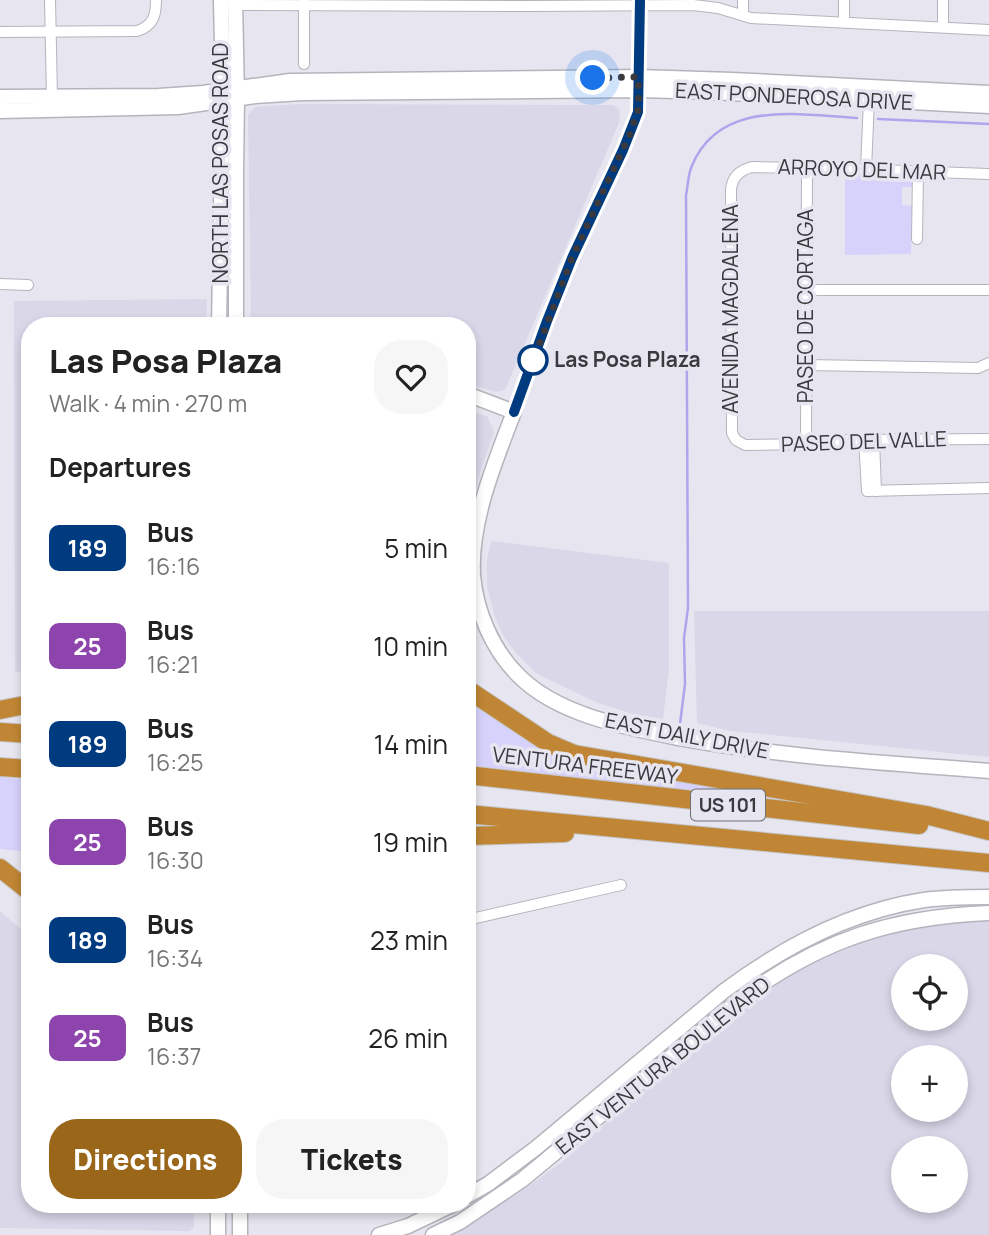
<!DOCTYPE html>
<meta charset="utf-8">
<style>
:root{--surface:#fff;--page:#f6f6f6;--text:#222;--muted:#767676;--accent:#99661a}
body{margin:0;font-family:Manrope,sans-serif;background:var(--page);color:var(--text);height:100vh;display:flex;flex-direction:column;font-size:26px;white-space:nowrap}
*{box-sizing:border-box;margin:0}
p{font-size:23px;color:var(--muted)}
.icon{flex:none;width:38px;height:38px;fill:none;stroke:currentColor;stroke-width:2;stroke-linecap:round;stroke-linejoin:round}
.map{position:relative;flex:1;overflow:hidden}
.details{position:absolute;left:21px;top:317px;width:455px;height:896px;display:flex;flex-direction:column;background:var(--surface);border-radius:28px;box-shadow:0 4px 10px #0003}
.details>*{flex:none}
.badge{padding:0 14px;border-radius:10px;font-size:24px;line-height:46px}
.controls{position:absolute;left:891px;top:954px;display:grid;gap:14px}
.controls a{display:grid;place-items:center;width:77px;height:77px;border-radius:50%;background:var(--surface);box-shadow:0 4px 10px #0003;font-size:35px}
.you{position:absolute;width:35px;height:35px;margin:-18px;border:5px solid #fff;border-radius:50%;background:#1a73e8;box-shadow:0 0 0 10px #1a73e833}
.map>.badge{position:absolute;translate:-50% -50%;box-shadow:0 0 0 4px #fff}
h2{padding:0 28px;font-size:26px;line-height:63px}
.round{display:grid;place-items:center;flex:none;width:74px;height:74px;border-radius:28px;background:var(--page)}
.overview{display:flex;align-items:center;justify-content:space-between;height:119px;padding:0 28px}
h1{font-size:33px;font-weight:800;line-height:52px}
.action{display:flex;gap:14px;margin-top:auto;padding:14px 28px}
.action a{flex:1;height:80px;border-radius:28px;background:var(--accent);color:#fff;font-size:28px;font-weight:800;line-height:80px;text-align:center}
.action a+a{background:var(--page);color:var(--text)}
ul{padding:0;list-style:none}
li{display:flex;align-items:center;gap:21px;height:98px;padding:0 28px}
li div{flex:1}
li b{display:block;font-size:26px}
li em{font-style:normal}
li .badge{min-width:77px;font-weight:700;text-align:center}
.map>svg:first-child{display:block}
.built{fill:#d9d7e8;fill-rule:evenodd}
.green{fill:#d7d2fc}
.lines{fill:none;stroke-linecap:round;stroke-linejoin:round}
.stream{stroke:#b0a5ec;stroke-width:2.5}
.street-casing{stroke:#b5b4bd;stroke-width:12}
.secondary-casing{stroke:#b5b4bd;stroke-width:17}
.highway-casing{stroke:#c4c4c5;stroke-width:20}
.street{stroke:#fff;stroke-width:10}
.secondary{stroke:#fff;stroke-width:14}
.highway{stroke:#c08635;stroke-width:18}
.line-casing{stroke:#fff;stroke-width:16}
.line{stroke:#003b80;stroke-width:10}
.walk{stroke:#3a393d;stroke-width:7;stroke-dasharray:0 12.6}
.stop-dot{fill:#fff;stroke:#003b80;stroke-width:3.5}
.labels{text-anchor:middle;stroke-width:7;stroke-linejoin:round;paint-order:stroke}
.shield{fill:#e7e6f0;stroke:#6e6d73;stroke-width:2}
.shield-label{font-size:19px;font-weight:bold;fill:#3a393d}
.street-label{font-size:21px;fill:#3a393d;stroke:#e7e6f0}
.stop-label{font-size:21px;font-weight:bold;fill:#3a393d;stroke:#e7e6f0;text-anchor:start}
</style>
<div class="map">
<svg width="989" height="1235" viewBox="0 0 989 1235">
<rect width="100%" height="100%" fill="#e7e6f0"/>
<g class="built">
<polygon points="297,104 613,105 620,110 619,123 505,390 496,392 467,384 467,326 251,325 248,115 255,107"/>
<polygon points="207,299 206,325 30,326 30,671 15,672 14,301"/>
<polygon points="467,410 487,416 494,432 479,476 467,537"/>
<polygon points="491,541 669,563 669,670 663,719 633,714 598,703 537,674 516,653 504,637 495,617 487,587 487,560"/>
<polygon points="694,611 989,611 989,757 731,731 697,723"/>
<polygon points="0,911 30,937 30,1204 194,1204 194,1227 189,1231 0,1228"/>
<path d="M 989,920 L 989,1235 L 446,1235 L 457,1231 L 519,1193 L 562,1162 L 718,1024 L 763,989 L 847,944 L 896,930 L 937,923 ZM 903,966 L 956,966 L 956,1018 L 903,1018 ZM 903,1057 L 956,1057 L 956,1110 L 903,1110 ZM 903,1148 L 956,1148 L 956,1200 L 903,1200 Z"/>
</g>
<g class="green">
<polygon points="845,175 912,177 912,187 902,187 902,205 912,206 911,254 845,255"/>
<polygon points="467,696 525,737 740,788 737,795 712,794 467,765"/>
<polygon points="0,777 30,780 30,845 27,852 0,849"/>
</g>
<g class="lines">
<g class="stream">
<polyline points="878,119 989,124"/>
<path d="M 680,724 L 685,684 L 684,638 L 688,608 L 686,195 C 688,186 688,176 691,168 C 718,98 798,115 857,118"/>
</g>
<g class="street-casing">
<g id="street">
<polyline points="50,0 52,97"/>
<polyline points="304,0 304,64"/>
<polyline points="743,0 743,15"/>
<polyline points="844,0 844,21"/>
<polyline points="235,5 528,6 693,5 718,8 751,18 989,30"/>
<polyline points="943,27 943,0"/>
<path d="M 0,32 L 137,31 C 153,26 156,16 156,0"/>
<polyline points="866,169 869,100 870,97"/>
<path d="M 989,174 L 850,169 L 752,167 C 740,170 732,177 731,190 L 732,433 L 736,440 L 745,445 L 806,444 L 849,440 L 989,439"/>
<polyline points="917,239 918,171"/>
<polyline points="0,284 28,285"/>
<polyline points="806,290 989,290"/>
<polyline points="807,365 978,368 989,363"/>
<polyline points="514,412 547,321 572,259 616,166 638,112 640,1"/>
<polyline points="864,439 867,491 989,488"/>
<polyline points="874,440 876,491"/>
<polyline points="806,444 807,168"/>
<polyline points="467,920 621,885"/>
</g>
</g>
<g class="secondary-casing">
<g id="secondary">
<polyline points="235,0 237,99 236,172 236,326"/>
<polyline points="0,97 159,96 203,93 290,81 638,77 732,80 989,93"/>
<polyline points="0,111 178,107 255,96 302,93 639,90 711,92 989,106"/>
<polyline points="219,326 223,89 221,0"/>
<path d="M 467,394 L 514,412 C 495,462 470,521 473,575 C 476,611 492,649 518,675 C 558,716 629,728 684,739 C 784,757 887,763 989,771"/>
<path d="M 467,1196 L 488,1184 L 536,1148 L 724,991 C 783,947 851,911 924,900 C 946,897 967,897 989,897"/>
<polyline points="218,1204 218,1235"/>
<polyline points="240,1204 240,1235"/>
<polyline points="379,1235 408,1226 454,1204"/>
<path d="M 433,1235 L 460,1222 L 522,1180 L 742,998 C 821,940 891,917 989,913"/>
</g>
</g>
<g class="highway-casing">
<g id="highway">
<polyline points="467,689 548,743 574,754 926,815 989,831"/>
<polyline points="0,710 30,704"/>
<polyline points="0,732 30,734"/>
<polyline points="0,767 30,769"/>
<polyline points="467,775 919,825"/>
<polyline points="467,814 989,863"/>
<polyline points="467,836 565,833"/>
<polyline points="0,868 30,892"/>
</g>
</g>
<use href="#street" class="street"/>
<use href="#secondary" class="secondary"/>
<use href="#highway" class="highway"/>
</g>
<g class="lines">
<g class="line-casing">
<polyline id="line" points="514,412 547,321 572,258 623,150 638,112 640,0"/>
</g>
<use href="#line" class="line"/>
<polyline class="walk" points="533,360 530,369 572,258 630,134 639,107 638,77 593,78"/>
</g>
<circle class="stop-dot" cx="533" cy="360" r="14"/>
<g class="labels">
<rect class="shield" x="691" y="789.5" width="74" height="31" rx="5"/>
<g class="shield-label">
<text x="728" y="812">US 101</text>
</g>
<g class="street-label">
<text transform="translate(794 97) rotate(3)" y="7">EAST PONDEROSA DRIVE</text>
<text transform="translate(221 163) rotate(-90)" y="7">NORTH LAS POSAS ROAD</text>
<text transform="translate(862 170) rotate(2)" y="7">ARROYO DEL MAR</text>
<text transform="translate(806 306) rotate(-90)" y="7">PASEO DE CORTAGA</text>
<text transform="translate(731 309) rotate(-90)" y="7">AVENIDA MAGDALENA</text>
<text transform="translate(864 442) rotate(-2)" y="7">PASEO DEL VALLE</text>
<text transform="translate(687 736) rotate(11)" y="7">EAST DAILY DRIVE</text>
<text transform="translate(585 766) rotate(7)" y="7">VENTURA FREEWAY</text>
<text transform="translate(663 1066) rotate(-39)" y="7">EAST VENTURA BOULEVARD</text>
</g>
<g class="stop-label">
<text x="554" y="367">Las Posa Plaza</text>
</g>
</g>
</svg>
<div class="controls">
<a><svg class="icon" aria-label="locate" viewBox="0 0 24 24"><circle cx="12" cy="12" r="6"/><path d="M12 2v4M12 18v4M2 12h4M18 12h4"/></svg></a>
<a>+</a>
<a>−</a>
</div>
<div class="you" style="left:593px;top:78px"></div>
<section class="details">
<div class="overview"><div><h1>Las Posa Plaza</h1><p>Walk · 4 min · 270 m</p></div><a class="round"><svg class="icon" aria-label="heart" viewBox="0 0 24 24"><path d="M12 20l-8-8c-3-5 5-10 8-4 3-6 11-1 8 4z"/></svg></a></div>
<h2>Departures</h2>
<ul>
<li><span class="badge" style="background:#003b80;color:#fff">189</span><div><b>Bus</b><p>16:16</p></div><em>5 min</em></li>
<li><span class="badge" style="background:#8e44ad;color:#fff">25</span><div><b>Bus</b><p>16:21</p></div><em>10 min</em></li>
<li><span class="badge" style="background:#003b80;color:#fff">189</span><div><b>Bus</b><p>16:25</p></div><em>14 min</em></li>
<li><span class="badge" style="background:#8e44ad;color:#fff">25</span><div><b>Bus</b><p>16:30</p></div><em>19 min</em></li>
<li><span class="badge" style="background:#003b80;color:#fff">189</span><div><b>Bus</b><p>16:34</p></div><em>23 min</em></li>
<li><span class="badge" style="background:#8e44ad;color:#fff">25</span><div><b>Bus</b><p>16:37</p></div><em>26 min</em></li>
</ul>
<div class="action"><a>Directions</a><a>Tickets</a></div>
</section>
</div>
